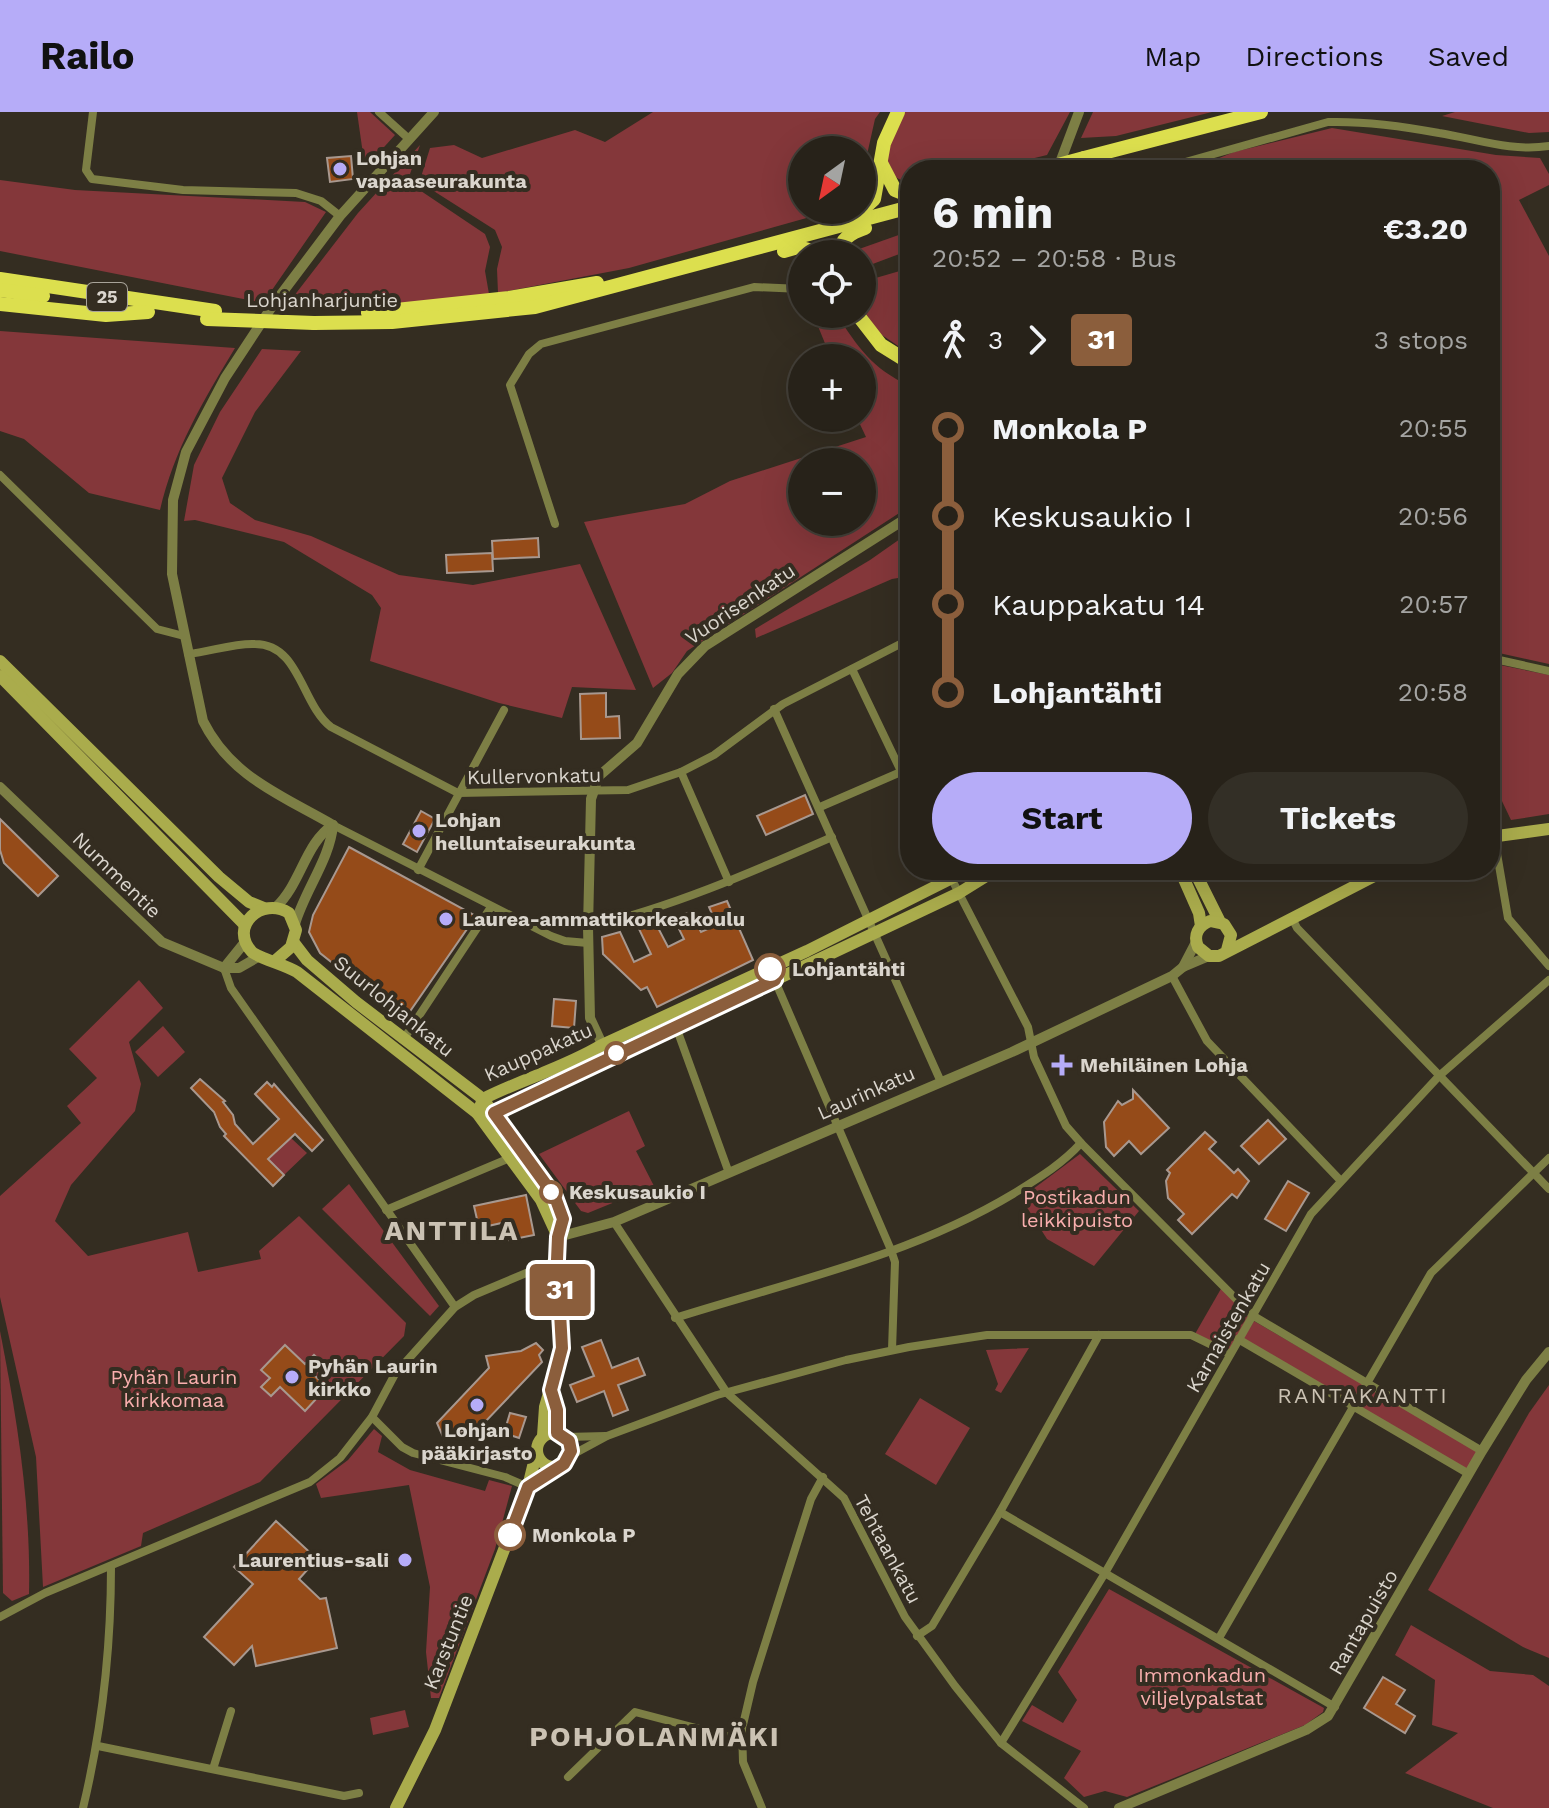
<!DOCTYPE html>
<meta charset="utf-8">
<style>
:root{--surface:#272219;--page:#332f26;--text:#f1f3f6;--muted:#a4a4a2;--line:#433f38;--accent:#b6acf8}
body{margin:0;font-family:"Work Sans",sans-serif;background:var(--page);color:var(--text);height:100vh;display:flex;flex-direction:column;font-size:30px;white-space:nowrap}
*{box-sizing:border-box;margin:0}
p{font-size:26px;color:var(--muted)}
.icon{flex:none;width:44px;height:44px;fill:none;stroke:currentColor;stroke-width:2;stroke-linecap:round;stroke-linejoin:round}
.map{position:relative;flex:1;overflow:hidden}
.sheet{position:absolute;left:900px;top:48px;width:600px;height:720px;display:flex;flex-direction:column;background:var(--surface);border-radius:32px;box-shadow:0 8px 32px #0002,0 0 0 2px var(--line)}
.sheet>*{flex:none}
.badge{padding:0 16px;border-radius:6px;font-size:28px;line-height:52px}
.needle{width:52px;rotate:213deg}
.controls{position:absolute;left:788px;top:24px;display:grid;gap:16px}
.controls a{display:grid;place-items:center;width:88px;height:88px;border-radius:50%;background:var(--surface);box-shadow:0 8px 32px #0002,0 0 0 2px var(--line);font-size:40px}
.map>.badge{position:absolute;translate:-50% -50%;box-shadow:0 0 0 4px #fff}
.legs{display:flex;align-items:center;gap:12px;height:88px;padding:0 32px;font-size:26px}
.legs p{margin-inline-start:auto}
.overview{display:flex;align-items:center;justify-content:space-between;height:136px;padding:0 32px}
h1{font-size:44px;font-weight:700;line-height:60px}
.action{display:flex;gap:16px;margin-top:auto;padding:16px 32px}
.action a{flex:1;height:92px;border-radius:48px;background:var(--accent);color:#111;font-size:32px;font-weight:700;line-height:92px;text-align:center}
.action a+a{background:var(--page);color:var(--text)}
ul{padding:0 32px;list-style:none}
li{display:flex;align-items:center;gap:28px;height:88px;font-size:30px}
li i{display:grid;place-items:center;width:12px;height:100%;margin:0 10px;background:currentColor}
li i::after{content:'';width:20px;height:20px;margin:-10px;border:6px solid;border-radius:50%;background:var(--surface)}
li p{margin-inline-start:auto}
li:first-child i{background:linear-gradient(#0000 50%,currentColor 0)}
li:last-child i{background:linear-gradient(currentColor 50%,#0000 0)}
header{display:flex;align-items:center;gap:48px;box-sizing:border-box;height:112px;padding:0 40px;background:var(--accent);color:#111}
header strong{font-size:38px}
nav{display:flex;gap:44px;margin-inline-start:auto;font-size:28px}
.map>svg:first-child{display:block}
.green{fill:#84373a;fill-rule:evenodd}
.building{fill:#954b19;stroke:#a8988f;stroke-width:2}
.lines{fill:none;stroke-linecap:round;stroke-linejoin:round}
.minor{stroke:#7d7f45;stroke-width:8}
.tertiary{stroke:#7d7f45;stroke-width:10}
.secondary{stroke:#aaac4c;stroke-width:12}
.trunk{stroke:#dcdf4e;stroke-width:14}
.trunk-bridge{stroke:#dcdf4e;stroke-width:14}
.line-1-casing{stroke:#fff;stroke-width:18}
.line-1{stroke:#8b5e3c;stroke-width:12}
.poi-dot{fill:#b6acf8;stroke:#342d21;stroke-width:3}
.stop-1-dot{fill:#fff;stroke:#8b5e3c;stroke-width:4}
.labels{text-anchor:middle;stroke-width:8;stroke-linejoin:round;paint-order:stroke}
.shield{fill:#342d21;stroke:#a8a399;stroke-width:2}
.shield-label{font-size:18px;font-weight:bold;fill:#dad5cd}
.poi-label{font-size:20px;font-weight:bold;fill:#dad5cd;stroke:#342d21;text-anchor:start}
.street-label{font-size:20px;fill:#dad5cd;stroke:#342d21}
.stop-label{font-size:20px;font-weight:bold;fill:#dad5cd;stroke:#342d21;text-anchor:start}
.park-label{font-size:20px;fill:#faafae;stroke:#342d21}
.neighbourhood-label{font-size:22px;letter-spacing:2px;fill:#cbc2b3;stroke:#342d21}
.district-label{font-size:28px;font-weight:bold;letter-spacing:2px;fill:#cbc2b3;stroke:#342d21}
</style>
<header>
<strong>Railo</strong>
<nav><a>Map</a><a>Directions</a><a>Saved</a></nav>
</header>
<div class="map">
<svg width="1549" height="1696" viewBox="0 0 1549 1696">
<rect width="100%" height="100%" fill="#342d21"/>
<g class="green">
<polygon points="357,0 370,0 395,23 365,56"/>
<polygon points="653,0 880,0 875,7 862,65 862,38 802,38 802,98 835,98 629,156 498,181 497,157 502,135 495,118 429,76 421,65 430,36 454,33 482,46 575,18 605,30"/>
<path d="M 905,0 L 1070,0 L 1047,43 L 984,58 L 910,58 L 910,71 C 868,60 893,26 905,0 Z"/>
<polygon points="1093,0 1212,0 1116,24 1081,26"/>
<polygon points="1455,0 1549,0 1549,20 1529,21 1442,4"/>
<polygon points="1332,16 1496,43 1540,46 1549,62 1549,73 1519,88 1549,144 1549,552 1490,539 1490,58 1190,58 1234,40"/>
<polygon points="420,33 410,62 421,79 485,122 490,135 485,159 489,182 376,194 287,193 358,101"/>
<polygon points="0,68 75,78 305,90 326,100 263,191 0,139"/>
<polygon points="910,119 910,138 862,156 862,142 845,142"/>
<polygon points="910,156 910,242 879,221 862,196 862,170"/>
<path d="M 813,202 L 836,202 C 859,236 871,256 910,274 L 910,394 L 687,539 L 672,561 L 653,576 L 584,410 L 685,392 L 730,369 L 866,325 L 857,306 L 862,306 L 862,246 L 831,246 ZM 802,350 L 862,350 L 862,410 L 802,410 Z"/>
<path d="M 0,219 L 235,236 C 203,289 174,338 160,398 L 89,381 L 24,327 L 0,319 Z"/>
<polygon points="262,237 301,239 255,300 222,366 230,391 255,408 311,424 399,463 473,473 580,452 636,578 572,575 562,606 499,591 370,549 381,496 372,483 284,430 195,408 184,409 194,353 220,300"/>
<polygon points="910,420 910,464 892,467 756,526 755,517 870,448"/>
<polygon points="1490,551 1549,563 1549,702 1511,708 1490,664"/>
<polygon points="139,868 163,896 129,930 141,972 135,999 71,1073 55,1109 88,1144 188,1120 198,1160 261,1147 259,1139 299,1104 406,1211 404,1224 260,1370 143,1421 141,1434 43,1475 36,1345 0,1185 0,1084 81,1011 67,994 97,966 69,937"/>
<polygon points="163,914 185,940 158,965 135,940"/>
<polygon points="629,999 645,1034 636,1039 654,1074 588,1101 581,1099 539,1042"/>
<polygon points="291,1026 307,1041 284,1063 266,1045 271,1045"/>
<polygon points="1080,1042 1139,1099 1094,1154 1047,1127 1021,1086"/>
<polygon points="349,1072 439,1194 430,1204 322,1097"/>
<polygon points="1222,1175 1249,1204 1230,1238 1195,1222"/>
<polygon points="1254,1209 1479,1340 1468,1358 1243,1227"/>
<path d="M 0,1219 C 17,1306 31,1393 29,1482 L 12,1489 L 3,1481 Z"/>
<polygon points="1029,1236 1001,1281 995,1278 998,1272 986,1238"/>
<polygon points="1549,1273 1549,1546 1523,1535 1428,1478 1529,1301"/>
<polygon points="920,1286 970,1316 936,1373 885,1342"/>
<polygon points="374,1317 382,1324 378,1340 410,1358 485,1379 489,1368 512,1374 495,1437 439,1586 431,1586 426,1540 430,1475 409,1373 321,1386 316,1372 348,1348"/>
<polygon points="1109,1477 1324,1596 1323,1600 1305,1613 1127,1685 1105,1679 1084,1685 1064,1666 1081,1639 1022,1609 1032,1593 1063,1611 1077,1588 1058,1560"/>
<polygon points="1411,1513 1490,1559 1533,1563 1549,1574 1549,1696 1493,1696 1405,1661 1458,1621 1432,1613 1435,1568 1395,1543"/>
<polygon points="405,1598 409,1615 373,1623 370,1606"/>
</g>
<g class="building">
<polygon points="351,44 353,67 330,70 327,46"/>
<polygon points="538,426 539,445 493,447 492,429"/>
<polygon points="492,441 493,459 447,461 446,443"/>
<polygon points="606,581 606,605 619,604 620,626 581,627 580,582"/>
<polygon points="805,683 813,702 766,723 757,704"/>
<polygon points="421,699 435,707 417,740 403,732"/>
<polygon points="0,707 58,764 38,784 4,751 0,738"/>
<polygon points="349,735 476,804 404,908 320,841 309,820 313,803"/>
<polygon points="727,789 753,848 657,895 647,875 641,878 603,842 602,825 620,820 634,850 651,842 638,815 655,810 668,835 684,827 673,805 691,800 701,820 717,813 709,795"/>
<polygon points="554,887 576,889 574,916 552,914"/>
<polygon points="200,967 225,989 223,990 233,1003 235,1012 253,1032 279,1007 255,982 267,970 272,975 274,972 323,1028 312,1039 295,1022 268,1047 284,1063 273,1074 224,1024 226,1022 220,1015 214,1000 191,976"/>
<polygon points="1133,978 1169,1016 1141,1042 1129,1029 1114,1044 1106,1035 1104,1010 1118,989 1122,993 1133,987"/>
<polygon points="1268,1008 1286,1027 1259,1052 1241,1034"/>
<polygon points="1205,1020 1216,1030 1209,1037 1234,1061 1238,1057 1249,1069 1237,1086 1232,1082 1192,1122 1178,1108 1184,1102 1168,1086 1166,1069 1170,1061 1167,1058"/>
<polygon points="1288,1069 1309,1081 1286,1119 1265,1107"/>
<polygon points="526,1083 534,1123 509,1128 506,1110 479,1116 474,1094"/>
<polygon points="601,1228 612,1256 638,1246 645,1263 618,1273 628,1298 613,1304 604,1279 577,1290 570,1273 594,1264 582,1235"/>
<polygon points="536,1231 543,1238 539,1243 542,1250 486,1309 444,1327 437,1311 489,1256 486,1244 521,1239"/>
<polygon points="285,1233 305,1252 314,1243 324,1252 314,1263 327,1275 305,1299 280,1275 271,1284 261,1275 270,1266 261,1258"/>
<polygon points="510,1301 526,1305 519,1326 504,1321"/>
<polygon points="276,1409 317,1447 299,1467 320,1487 326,1486 337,1536 256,1554 252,1534 234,1553 204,1525 253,1472 234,1455"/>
<polygon points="1383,1565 1405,1578 1396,1592 1415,1604 1405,1621 1364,1596"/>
</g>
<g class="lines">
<g class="minor">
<polyline points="93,0 86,58 92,67 183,78 296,81 321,89 340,104"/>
<polyline points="379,0 409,27"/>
<path d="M 1157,58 L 1328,10 C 1365,9 1402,14 1439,21 C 1477,27 1511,40 1549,34"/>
<polyline points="0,363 157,517 184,524"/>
<polyline points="555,412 510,273 529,242 541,232 754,175 802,177"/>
<path d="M 188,542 C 210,540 233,531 255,532 C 300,532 301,592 331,615 L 458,681 L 628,678 L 681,660 L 714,643 L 783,592 L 910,527"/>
<polyline points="1490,546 1549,559"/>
<polyline points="852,557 910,678"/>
<polyline points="774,597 941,970"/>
<polyline points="681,660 729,770"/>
<polyline points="820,695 910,656"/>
<polyline points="333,713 551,824 565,829 588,831"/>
<polyline points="1494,724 1508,806 1549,854"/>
<polyline points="418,758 504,598"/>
<polyline points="947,758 1028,915 1034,945 1066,1014 1081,1031 1252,1203 1482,1339"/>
<polyline points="1198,765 1210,758"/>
<polyline points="1292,806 1297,816 1549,1077"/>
<path d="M 588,815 C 673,795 752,760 832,725"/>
<polyline points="224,856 231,876 455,1195"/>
<polyline points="773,864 891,1138 895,1150 892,1238"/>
<polyline points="1172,864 1207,929 1340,1068"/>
<polyline points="671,901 729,1061"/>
<polyline points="403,928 491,795"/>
<polyline points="386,1098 510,1046"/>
<polyline points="614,1110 727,1281 844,1386 905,1505 955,1574 1001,1631 1084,1696"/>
<path d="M 675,1206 C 789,1170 910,1144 1013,1082 C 1037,1067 1061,1053 1081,1031"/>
<polyline points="1238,1227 1469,1362"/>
<polyline points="372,1305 402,1335 413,1341 505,1365 528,1375"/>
<polyline points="566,1325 606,1324"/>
<polyline points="570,1344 607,1324 717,1283 846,1248 909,1235 987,1223 1191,1223 1230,1242"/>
<polyline points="1000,1400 1335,1595"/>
<polyline points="0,1505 45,1481 310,1370 340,1346 372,1305 395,1262 455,1195 474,1183 557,1148"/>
<polyline points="917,1524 932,1514 1000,1400 1099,1223"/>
<polyline points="1219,1526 1431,1161 1549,1046"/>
<polyline points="1001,1631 1105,1461 1311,1102 1439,964 1549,868"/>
<polyline points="98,1634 344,1684 359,1681"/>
<polyline points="213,1657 231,1599"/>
<polyline points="568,1665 635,1600 742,1628"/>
<path d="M 83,1696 C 102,1617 111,1536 111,1455"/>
<polyline points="762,1696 743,1650 742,1617 753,1570 811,1387 823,1365"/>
</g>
<g class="tertiary">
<polyline points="1058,56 1079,0"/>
<polyline points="0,675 162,830 224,856 239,856 258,845"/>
<path d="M 333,713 C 281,683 231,665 203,609 L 172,462 L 173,388 L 186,340 L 225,266 L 273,193 L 340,104 L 434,0"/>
<path d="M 276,795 C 301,772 305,731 333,713"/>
<path d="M 295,812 C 305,778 330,747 333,713"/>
<polyline points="1183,855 1209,844"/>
<polyline points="224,856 245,830"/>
<polyline points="608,945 590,906 588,815 591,687 599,664 637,631 678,562 705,534 910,404"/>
<polyline points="558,1125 614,1110 1012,940 1172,864 1183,855 1196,830"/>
<polyline points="1119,1696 1306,1618 1328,1604 1482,1339 1526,1268 1549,1240"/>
</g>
<g class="secondary">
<polyline points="0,549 219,765 249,790 264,796"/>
<polyline points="0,564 245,813"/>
<polyline points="1490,725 1549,717"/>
<polyline points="1180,758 1199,801 1201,814"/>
<polyline points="1194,758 1220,810"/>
<polyline points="294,831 307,848 356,890 483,987 555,1085 563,1107 558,1125 557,1148 562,1236 545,1295 543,1324"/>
<path d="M 1227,838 L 1231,823 L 1224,812 L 1210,809 C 1198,814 1193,823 1198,835 L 1209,844 L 1219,844 L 1386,758"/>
<path d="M 276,848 L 291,835 L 296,818 L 289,801 C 262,784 228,814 252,840 C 259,846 286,853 297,860 L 477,1001 L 541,1088 L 558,1125"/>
<path d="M 480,995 L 483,987 C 522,967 564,956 602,933 L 807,839 L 968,758"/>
<polyline points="477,1001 494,1001 959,781 996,758"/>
<polyline points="551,1278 557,1298 557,1321"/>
<circle cx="554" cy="1338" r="17"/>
<polyline points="396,1696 435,1618 528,1375 536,1342"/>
</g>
<g class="trunk">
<polyline points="1084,46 1261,0"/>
<polyline points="881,51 895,78 910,84"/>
<polyline points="840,106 861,99 874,87 884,31 898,0"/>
<polyline points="784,139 798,135 823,142"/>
<path d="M 839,142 C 841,126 851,121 865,116"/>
<polyline points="0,167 215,199"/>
<polyline points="0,178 43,184"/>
<polyline points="0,192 106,203 148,200"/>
<polyline points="368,201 509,186 597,171"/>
<polyline points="857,202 881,233 910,251"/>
<polyline points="314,211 392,210 535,195 910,95"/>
</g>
<g class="trunk-bridge">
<polyline points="1047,56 1084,46"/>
<polyline points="207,207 314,211"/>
</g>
</g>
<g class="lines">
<g class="line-1-casing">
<polyline id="line-1" points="510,1423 528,1375 564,1352 571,1339 569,1329 557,1321 557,1298 551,1278 562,1236 557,1148 558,1125 563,1107 555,1085 494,1001 775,868 770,857"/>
</g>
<use href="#line-1" class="line-1"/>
</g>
<g class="poi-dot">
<circle cx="340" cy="57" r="8"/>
<circle cx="419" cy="719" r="8"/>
<circle cx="446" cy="807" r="8"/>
<path d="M1058 941h8v8h8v8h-8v8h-8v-8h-8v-8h8z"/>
<circle cx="292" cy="1265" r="8"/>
<circle cx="477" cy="1293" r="8"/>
<circle cx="405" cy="1448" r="8"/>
</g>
<g class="stop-1-dot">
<circle cx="770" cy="857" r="14"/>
<circle cx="616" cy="941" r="10"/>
<circle cx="551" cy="1080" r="10"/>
<circle cx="510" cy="1423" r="14"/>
</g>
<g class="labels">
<rect class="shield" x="87" y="171" width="40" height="28" rx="6"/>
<g class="shield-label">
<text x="107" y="191">25</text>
</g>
<g class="poi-label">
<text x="356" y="53">Lohjan<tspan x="356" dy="23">vapaaseurakunta</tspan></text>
<text x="435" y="715">Lohjan<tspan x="435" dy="23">helluntaiseurakunta</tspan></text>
<text x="462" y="814">Laurea-ammattikorkeakoulu</text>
<text x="1080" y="960">Mehiläinen Lohja</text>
<text x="308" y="1261">Pyhän Laurin<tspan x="308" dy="23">kirkko</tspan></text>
<text x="477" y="1325" text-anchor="middle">Lohjan<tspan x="477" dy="23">pääkirjasto</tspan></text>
<text x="389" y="1455" text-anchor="end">Laurentius-sali</text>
</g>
<g class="street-label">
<text x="322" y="195">Lohjanharjuntie</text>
<text transform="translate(740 492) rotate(-34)" y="7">Vuorisenkatu</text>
<text transform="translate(534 664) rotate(-1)" y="7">Kullervonkatu</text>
<text transform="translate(117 763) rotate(44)" y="7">Nummentie</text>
<text transform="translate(394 894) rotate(39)" y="7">Suurlohjankatu</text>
<text transform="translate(538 940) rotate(-24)" y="7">Kauppakatu</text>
<text transform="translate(866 981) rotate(-24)" y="7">Laurinkatu</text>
<text transform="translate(1228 1215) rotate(-60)" y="7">Karnaistenkatu</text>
<text transform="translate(888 1437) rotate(62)" y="7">Tehtaankatu</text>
<text transform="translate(1363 1510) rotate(-60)" y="7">Rantapuisto</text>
<text transform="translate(448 1530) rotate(-68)" y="7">Karstuntie</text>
</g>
<g class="stop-label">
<text x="792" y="864">Lohjantähti</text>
<text x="569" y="1087">Keskusaukio I</text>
<text x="532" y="1430">Monkola P</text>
</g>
<g class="park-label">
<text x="1077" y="1092">Postikadun<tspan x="1077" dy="23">leikkipuisto</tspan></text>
<text x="174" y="1272">Pyhän Laurin<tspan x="174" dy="23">kirkkomaa</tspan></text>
<text x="1202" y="1570">Immonkadun<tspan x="1202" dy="23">viljelypalstat</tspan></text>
</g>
<g class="neighbourhood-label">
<text x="1363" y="1291">RANTAKANTTI</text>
</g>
<g class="district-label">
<text x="452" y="1128">ANTTILA</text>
<text x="655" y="1634">POHJOLANMÄKI</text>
</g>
</g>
</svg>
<div class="controls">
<a><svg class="needle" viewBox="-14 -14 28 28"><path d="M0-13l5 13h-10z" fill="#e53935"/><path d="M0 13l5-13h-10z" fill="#a4a4a2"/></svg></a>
<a><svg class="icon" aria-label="locate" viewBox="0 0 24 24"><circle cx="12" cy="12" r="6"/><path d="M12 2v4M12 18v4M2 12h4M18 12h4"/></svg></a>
<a>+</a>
<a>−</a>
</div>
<b class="badge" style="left:560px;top:1178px;background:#8b5e3c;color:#fff">31</b>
<section class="sheet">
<div class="overview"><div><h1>6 min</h1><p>20:52 – 20:58 · Bus</p></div><b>€3.20</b></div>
<div class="legs"><svg class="icon" aria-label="walk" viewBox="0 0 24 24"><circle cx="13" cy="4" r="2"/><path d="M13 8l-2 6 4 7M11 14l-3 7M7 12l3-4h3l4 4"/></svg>3<svg class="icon" aria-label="forward" viewBox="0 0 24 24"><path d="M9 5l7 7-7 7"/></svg><b class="badge" style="background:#8b5e3c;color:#fff">31</b><p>3 stops</p></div>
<ul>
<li><i style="color:#8b5e3c"></i><b>Monkola P</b><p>20:55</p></li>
<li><i style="color:#8b5e3c"></i><span>Keskusaukio I</span><p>20:56</p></li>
<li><i style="color:#8b5e3c"></i><span>Kauppakatu 14</span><p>20:57</p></li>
<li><i style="color:#8b5e3c"></i><b>Lohjantähti</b><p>20:58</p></li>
</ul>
<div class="action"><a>Start</a><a>Tickets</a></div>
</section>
</div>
